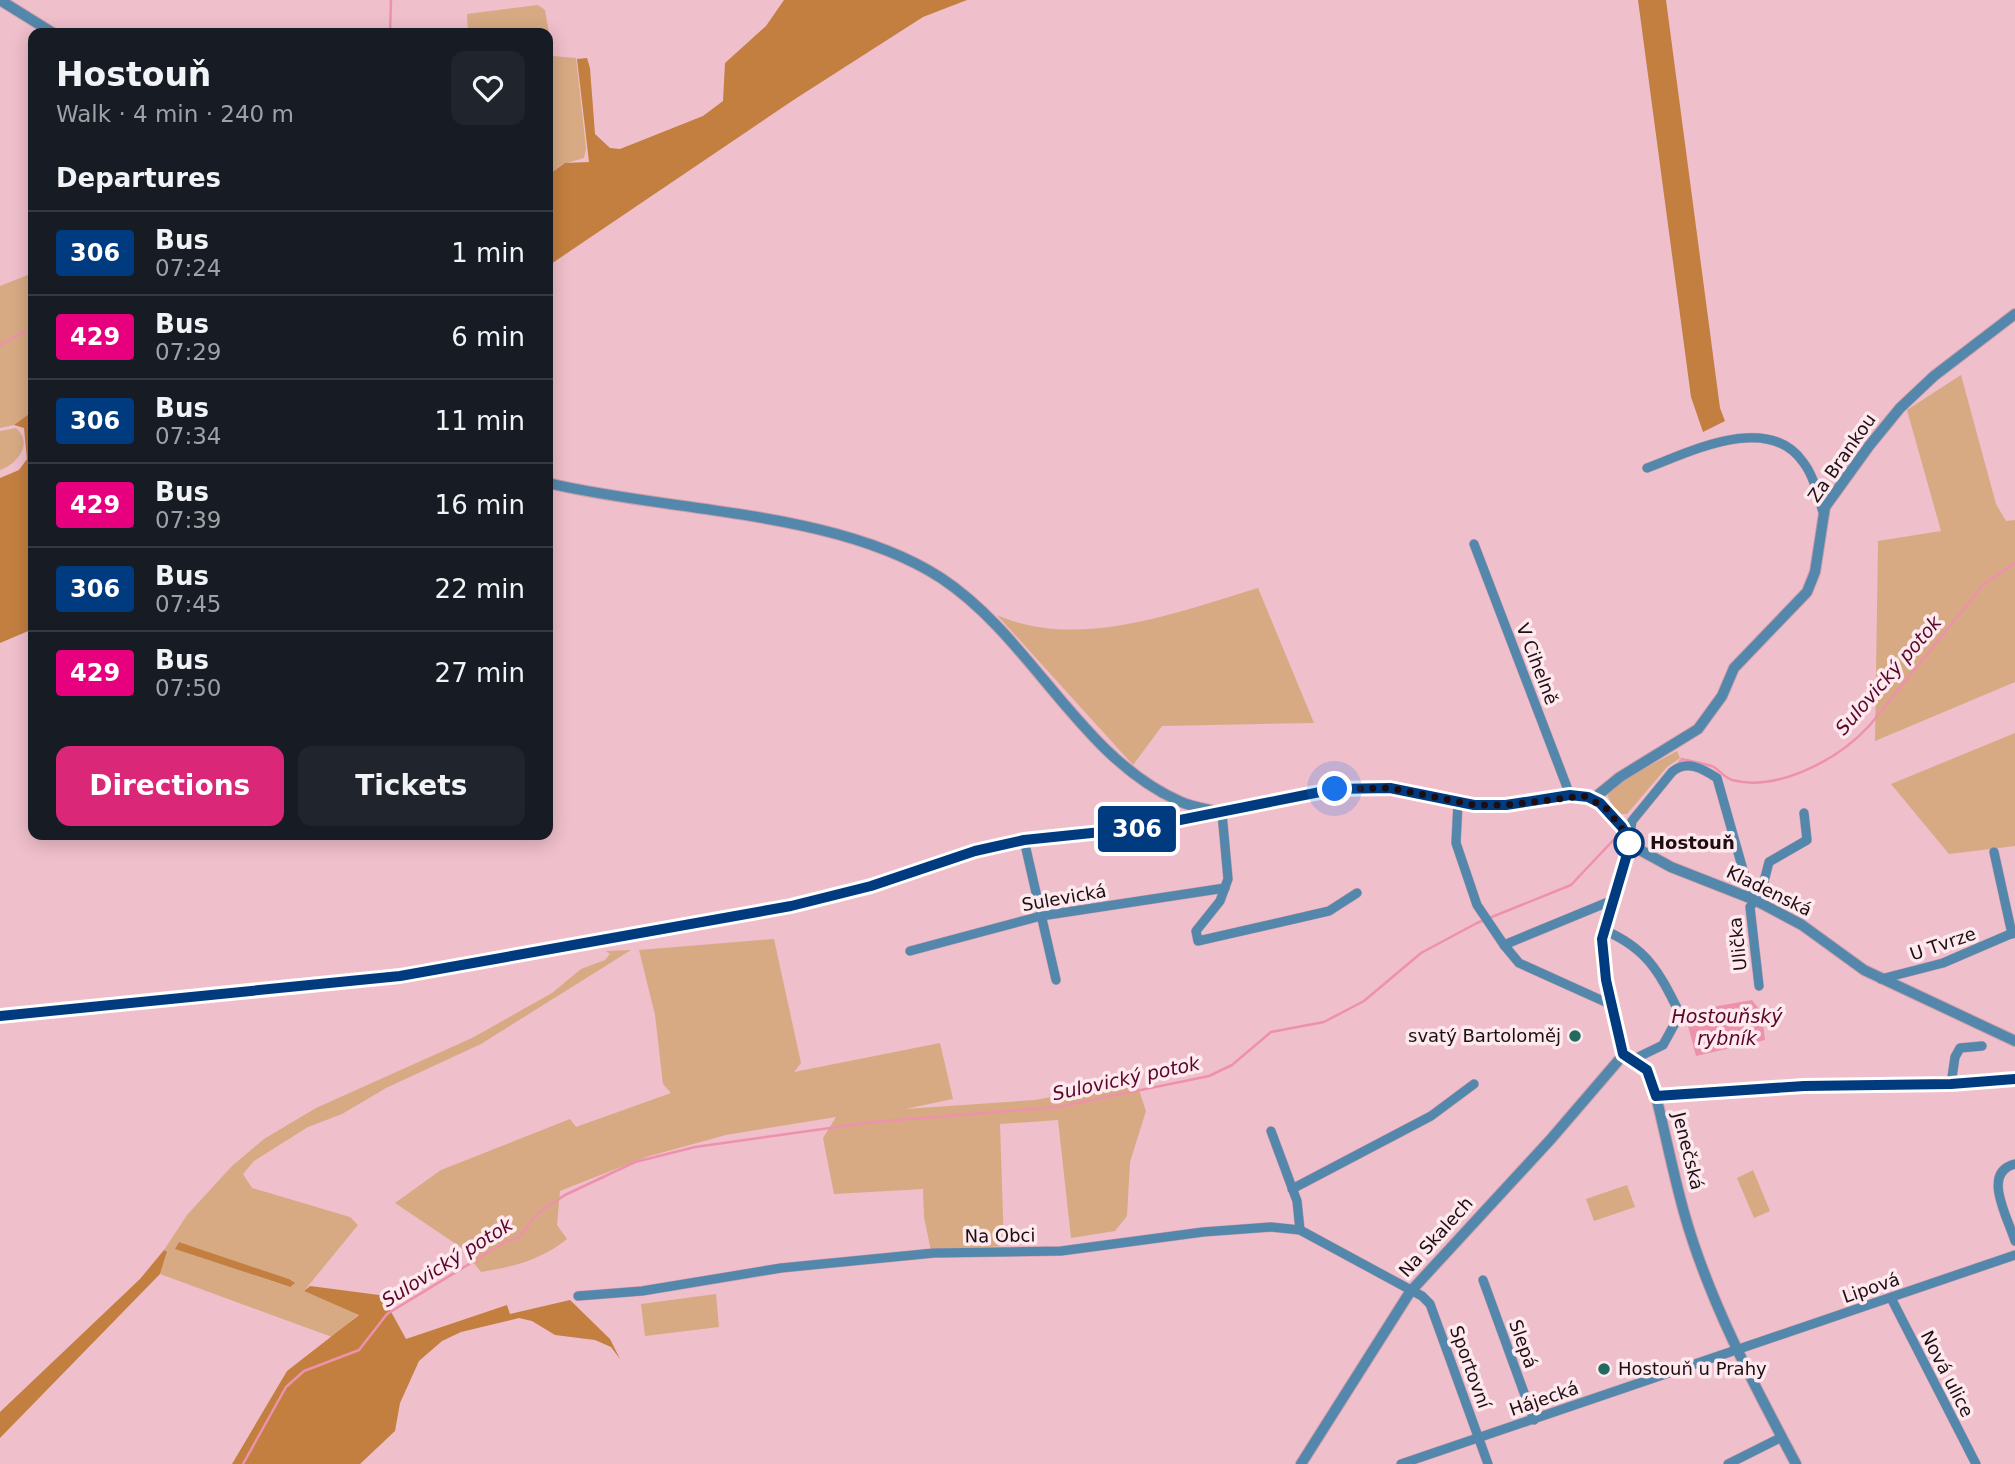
<!DOCTYPE html>
<meta charset="utf-8">
<style>
:root{--surface:#171b24;--page:#20242c;--text:#f1f3f6;--muted:#9ea1a6;--line:#363941;--accent:#db2777}
body{margin:0;font-family:"DejaVu Sans",sans-serif;background:var(--page);color:var(--text);height:100vh;display:flex;flex-direction:column;font-size:26px;white-space:nowrap}
*{box-sizing:border-box;margin:0}
p{font-size:23px;color:var(--muted)}
.icon{flex:none;width:38px;height:38px;fill:none;stroke:currentColor;stroke-width:2;stroke-linecap:round;stroke-linejoin:round}
.map{position:relative;flex:1;overflow:hidden}
.side{position:absolute;left:28px;top:28px;width:525px;height:812px;display:flex;flex-direction:column;background:var(--surface);border-radius:14px;box-shadow:0 4px 18px #0003}
.side>*{flex:none}
.badge{padding:0 14px;border-radius:5px;font-size:24px;line-height:46px}
.you{position:absolute;width:35px;height:35px;margin:-18px;border:5px solid #fff;border-radius:50%;background:#1a73e8;box-shadow:0 0 0 10px #1a73e833}
.map>.badge{position:absolute;translate:-50% -50%;box-shadow:0 0 0 4px #fff}
h2{padding:0 28px;font-size:26px;line-height:63px}
.round{display:grid;place-items:center;flex:none;width:74px;height:74px;border-radius:14px;background:var(--page)}
.head{display:flex;align-items:center;justify-content:space-between;height:119px;padding:0 28px}
h1{font-size:33px;font-weight:700;line-height:52px}
.cta{display:flex;gap:14px;margin-top:auto;padding:14px 28px}
.cta a{flex:1;height:80px;border-radius:14px;background:var(--accent);color:#fff;font-size:28px;font-weight:700;line-height:80px;text-align:center}
.cta a+a{background:var(--page);color:var(--text)}
ul{padding:0;list-style:none}
li{display:flex;align-items:center;gap:21px;height:84px;padding:0 28px;border-top:2px solid var(--line)}
li div{flex:1}
li b{display:block;font-size:26px}
li em{font-style:normal}
li .badge{min-width:77px;font-weight:700;text-align:center}
.map>svg:first-child{display:block}
.green{fill:#d7aa83;fill-rule:evenodd}
.forest{fill:#c37f3f}
.water{fill:#ee91ac}
.lines{fill:none;stroke-linecap:round;stroke-linejoin:round}
.stream{stroke:#ee91ac;stroke-width:2.5}
.minor-casing{stroke:#c99faa;stroke-width:10}
.tertiary-casing{stroke:#c99faa;stroke-width:12}
.minor{stroke:#5487ac;stroke-width:9}
.tertiary{stroke:#5487ac;stroke-width:10}
.line-casing{stroke:#fff;stroke-width:16}
.line{stroke:#003b80;stroke-width:10}
.walk{stroke:#1e0e13;stroke-width:7;stroke-dasharray:0 12.6}
.stop-dot{fill:#fff;stroke:#003b80;stroke-width:3.5}
.poi-dot{fill:#226a5f;stroke:#fde9ee;stroke-width:2.5}
.labels{text-anchor:middle;stroke-width:7;stroke-linejoin:round;paint-order:stroke}
.street-label{font-size:18px;fill:#1e0e13;stroke:#fde9ee}
.stop-label{font-size:18px;font-weight:bold;fill:#1e0e13;stroke:#fde9ee;text-anchor:start}
.poi-label{font-size:18px;fill:#1e0e13;stroke:#fde9ee;text-anchor:end}
.water-label{font-size:19px;font-style:italic;fill:#5a062b;stroke:#fde9ee}
</style>
<div class="map">
<svg width="2015" height="1464" viewBox="0 0 2015 1464">
<rect width="100%" height="100%" fill="#efbfcb"/>
<g class="green">
<polygon points="538,5 545,10 553,56 576,58 586,148 584,158 563,164 548,175 548,33 468,33 467,14"/>
<polygon points="33,273 33,411 14,425 0,428 0,345 29,328 0,344 0,286"/>
<polygon points="1961,375 1996,504 2006,521 2015,520 2015,682 1875,741 1878,541 1941,531 1907,410"/>
<path d="M 16,428 C 34,444 17,464 0,470 L 0,431 Z"/>
<path d="M 1258,588 L 1314,723 L 1162,726 L 1133,765 L 997,615 C 1079,651 1177,612 1258,588 Z"/>
<polygon points="2015,733 2015,846 1949,854 1891,784"/>
<polygon points="1677,751 1680,758 1667,767 1627,814 1616,814 1607,794 1623,780"/>
<path d="M 774,939 L 801,1063 L 794,1072 L 940,1043 L 953,1099 L 905,1109 L 1035,1100 L 1136,1081 L 1146,1111 L 1130,1162 L 1127,1216 L 1115,1231 L 1071,1238 L 1058,1120 L 1000,1124 L 1004,1246 L 931,1251 L 924,1217 L 923,1189 L 834,1194 L 823,1138 L 836,1117 L 726,1135 L 646,1157 L 560,1191 L 557,1225 L 567,1239 C 541,1260 513,1267 481,1272 L 462,1248 L 395,1203 L 441,1170 L 570,1119 L 576,1127 L 671,1093 L 663,1084 L 655,1015 L 639,950 Z"/>
<path d="M 631,950 L 481,1044 L 386,1088 L 342,1114 L 308,1127 L 254,1161 L 243,1174 L 252,1188 L 350,1217 L 358,1225 L 304,1291 L 359,1314 L 332,1337 L 160,1274 L 167,1253 L 164,1250 L 187,1215 L 232,1166 L 264,1139 L 316,1108 L 472,1038 L 552,993 L 581,969 L 605,960 L 610,954 L 606,951 ZM 179,1242 L 289,1279 L 289,1287 L 176,1249 Z"/>
<polygon points="1753,1170 1770,1211 1754,1218 1737,1178"/>
<polygon points="1627,1185 1635,1207 1594,1221 1586,1199"/>
<polygon points="716,1294 719,1327 645,1336 641,1304"/>
</g>
<g class="forest">
<polygon points="784,0 967,0 923,17 795,99 548,266 548,175 565,163 589,162 577,59 587,58 590,68 595,134 610,148 620,149 703,116 723,101 725,63 766,26"/>
<polygon points="1638,0 1666,0 1720,408 1725,421 1703,432 1691,397"/>
<polygon points="33,411 33,629 0,643 0,478 19,470 27,459 24,428 14,425"/>
<polygon points="179,1242 289,1279 295,1283 290,1287 175,1249"/>
<polygon points="164,1250 167,1252 160,1274 0,1438 0,1412 140,1279"/>
<polygon points="310,1286 402,1298 389,1308 406,1339 507,1305 510,1314 570,1300 610,1339 620,1359 611,1347 595,1340 555,1335 532,1321 519,1318 461,1332 442,1341 419,1361 400,1403 395,1431 360,1464 232,1464 287,1371 359,1315 304,1291"/>
</g>
<polygon class="water" points="1752,1000 1762,1013 1765,1040 1696,1056 1687,1022 1712,1007"/>
<g class="lines">
<g class="stream">
<polyline points="390,33 391,0"/>
<polyline points="0,345 33,327"/>
<path d="M 1678,764 L 1682,759 C 1692,762 1706,763 1714,767 C 1720,771 1725,778 1732,780 C 1778,792 1839,759 1869,726 L 1984,584 L 2015,563"/>
<polyline points="1623,827 1636,810"/>
<polyline points="243,1464 286,1387 304,1371 359,1350 387,1314 507,1241 518,1238 538,1213 565,1195 635,1162 695,1147 873,1122 1058,1107 1209,1076 1232,1065 1271,1032 1324,1022 1364,1001 1421,953 1477,923 1571,885 1620,833"/>
</g>
<g class="minor-casing">
<g id="minor">
<path d="M 1647,468 C 1690,452 1768,412 1803,462 C 1814,476 1818,496 1823,512"/>
<polyline points="1474,544 1570,795"/>
<polyline points="1458,802 1456,843 1477,905 1504,945 1519,963 1612,1005"/>
<polyline points="1222,813 1228,879 1220,901 1196,931 1198,941 1329,911 1357,893"/>
<polyline points="1024,840 1056,980"/>
<path d="M 1629,840 L 1632,821 L 1672,772 C 1687,759 1703,769 1717,778 L 1747,884 L 1755,900"/>
<polyline points="1994,852 2012,934"/>
<path d="M 1604,930 C 1648,949 1659,972 1680,1014 L 1663,1045 L 1630,1061"/>
<polyline points="1504,945 1613,900"/>
<polyline points="910,951 1041,916 1225,888"/>
<polyline points="1881,979 1943,963 2015,932"/>
<polyline points="1759,986 1750,907 1761,893 1769,862 1807,840 1804,813"/>
<polyline points="1951,1084 1955,1057 1960,1048 1982,1046"/>
<polyline points="1656,1096 1804,1086 1951,1084 2015,1079"/>
<polyline points="1271,1131 1297,1201 1300,1230"/>
<path d="M 2015,1164 C 1981,1172 2008,1218 2015,1241"/>
<polyline points="1292,1189 1431,1116 1474,1084"/>
<polyline points="1483,1280 1534,1420"/>
<polyline points="578,1296 642,1291 781,1268 934,1253 1061,1251 1203,1232 1271,1227 1300,1230 1422,1296 1430,1304 1488,1464"/>
<polyline points="1891,1298 1976,1464"/>
<polyline points="1401,1464 2015,1255"/>
<polyline points="1728,1464 1782,1437"/>
</g>
</g>
<g class="tertiary-casing">
<g id="tertiary">
<polyline points="0,0 53,33"/>
<path d="M 548,483 C 668,512 837,510 941,578 C 1031,637 1080,757 1179,801 C 1191,807 1207,809 1220,812"/>
<polyline points="1593,799 1620,777 1698,729 1722,696 1734,668 1807,592 1815,572 1825,507 1869,446 1900,408 1934,376 2015,314"/>
<polyline points="1629,844 1671,867 1755,900 1802,925 1864,970 2015,1041"/>
<path d="M 0,1016 L 400,976 L 791,906 L 871,886 L 975,851 L 1024,840 L 1140,828 L 1335,789 L 1390,788 L 1474,805 L 1506,805 L 1579,795 L 1589,797 L 1605,807 L 1626,834 L 1629,844 L 1602,939 L 1606,980 L 1624,1054 L 1647,1070 L 1651,1076 C 1663,1122 1672,1170 1685,1216 C 1710,1303 1754,1385 1796,1464"/>
<polyline points="1301,1464 1410,1292 1551,1139 1624,1054"/>
</g>
</g>
<use href="#minor" class="minor"/>
<use href="#tertiary" class="tertiary"/>
</g>
<g class="lines">
<g class="line-casing">
<polyline id="line" points="0,1016 400,976 791,906 871,886 975,851 1024,840 1140,828 1335,789 1390,788 1474,805 1506,805 1570,795 1588,797 1600,803 1622,827 1628,838 1628,851 1602,939 1606,980 1623,1054 1647,1070 1656,1096 1804,1086 1951,1084 2015,1079"/>
</g>
<use href="#line" class="line"/>
<polyline class="walk" points="1335,789 1390,788 1474,805 1506,805 1584,796 1605,807 1626,834 1629,843"/>
</g>
<circle class="stop-dot" cx="1629" cy="843" r="14"/>
<g class="poi-dot">
<circle cx="1575" cy="1036" r="7"/>
<circle cx="1604" cy="1369" r="7"/>
</g>
<g class="labels">
<g class="street-label">
<text transform="translate(1842 458) rotate(-55)" y="6">Za Brankou</text>
<text transform="translate(1537 664) rotate(69)" y="6">V Cihelně</text>
<text transform="translate(1769 891) rotate(26)" y="6">Kladenská</text>
<text transform="translate(1064 898) rotate(-10)" y="6">Sulevická</text>
<text transform="translate(1738 944) rotate(-96)" y="6">Ulička</text>
<text transform="translate(1943 944) rotate(-19)" y="6">U Tvrze</text>
<text transform="translate(1688 1151) rotate(76)" y="6">Jenečská</text>
<text transform="translate(1000 1236) rotate(-1)" y="6">Na Obci</text>
<text transform="translate(1436 1237) rotate(-48)" y="6">Na Skalech</text>
<text transform="translate(1871 1288) rotate(-19)" y="6">Lipová</text>
<text transform="translate(1523 1344) rotate(70)" y="6">Slepá</text>
<text transform="translate(1470 1367) rotate(70)" y="6">Sportovní</text>
<text transform="translate(1947 1374) rotate(63)" y="6">Nová ulice</text>
<text transform="translate(1544 1399) rotate(-19)" y="6">Hájecká</text>
</g>
<g class="stop-label">
<text x="1650" y="849">Hostouň</text>
</g>
<g class="poi-label">
<text x="1561" y="1042">svatý Bartoloměj</text>
<text x="1618" y="1375" text-anchor="start">Hostouň u Prahy</text>
</g>
<g class="water-label">
<text transform="translate(1888 675) rotate(-49)" y="7">Sulovický potok</text>
<text x="1727" y="1023">Hostouňský<tspan x="1727" dy="22">rybník</tspan></text>
<text transform="translate(1126 1078) rotate(-12)" y="7">Sulovický potok</text>
<text transform="translate(447 1262) rotate(-32)" y="7">Sulovický potok</text>
</g>
</g>
</svg>
<div class="you" style="left:1335px;top:789px"></div>
<b class="badge" style="left:1137px;top:829px;background:#003b80;color:#fff">306</b>
<section class="side">
<div class="head"><div><h1>Hostouň</h1><p>Walk · 4 min · 240 m</p></div><a class="round"><svg class="icon" aria-label="heart" viewBox="0 0 24 24"><path d="M12 20l-8-8c-3-5 5-10 8-4 3-6 11-1 8 4z"/></svg></a></div>
<h2>Departures</h2>
<ul>
<li><span class="badge" style="background:#003b80;color:#fff">306</span><div><b>Bus</b><p>07:24</p></div><em>1 min</em></li>
<li><span class="badge" style="background:#e6007e;color:#fff">429</span><div><b>Bus</b><p>07:29</p></div><em>6 min</em></li>
<li><span class="badge" style="background:#003b80;color:#fff">306</span><div><b>Bus</b><p>07:34</p></div><em>11 min</em></li>
<li><span class="badge" style="background:#e6007e;color:#fff">429</span><div><b>Bus</b><p>07:39</p></div><em>16 min</em></li>
<li><span class="badge" style="background:#003b80;color:#fff">306</span><div><b>Bus</b><p>07:45</p></div><em>22 min</em></li>
<li><span class="badge" style="background:#e6007e;color:#fff">429</span><div><b>Bus</b><p>07:50</p></div><em>27 min</em></li>
</ul>
<div class="cta"><a>Directions</a><a>Tickets</a></div>
</section>
</div>
